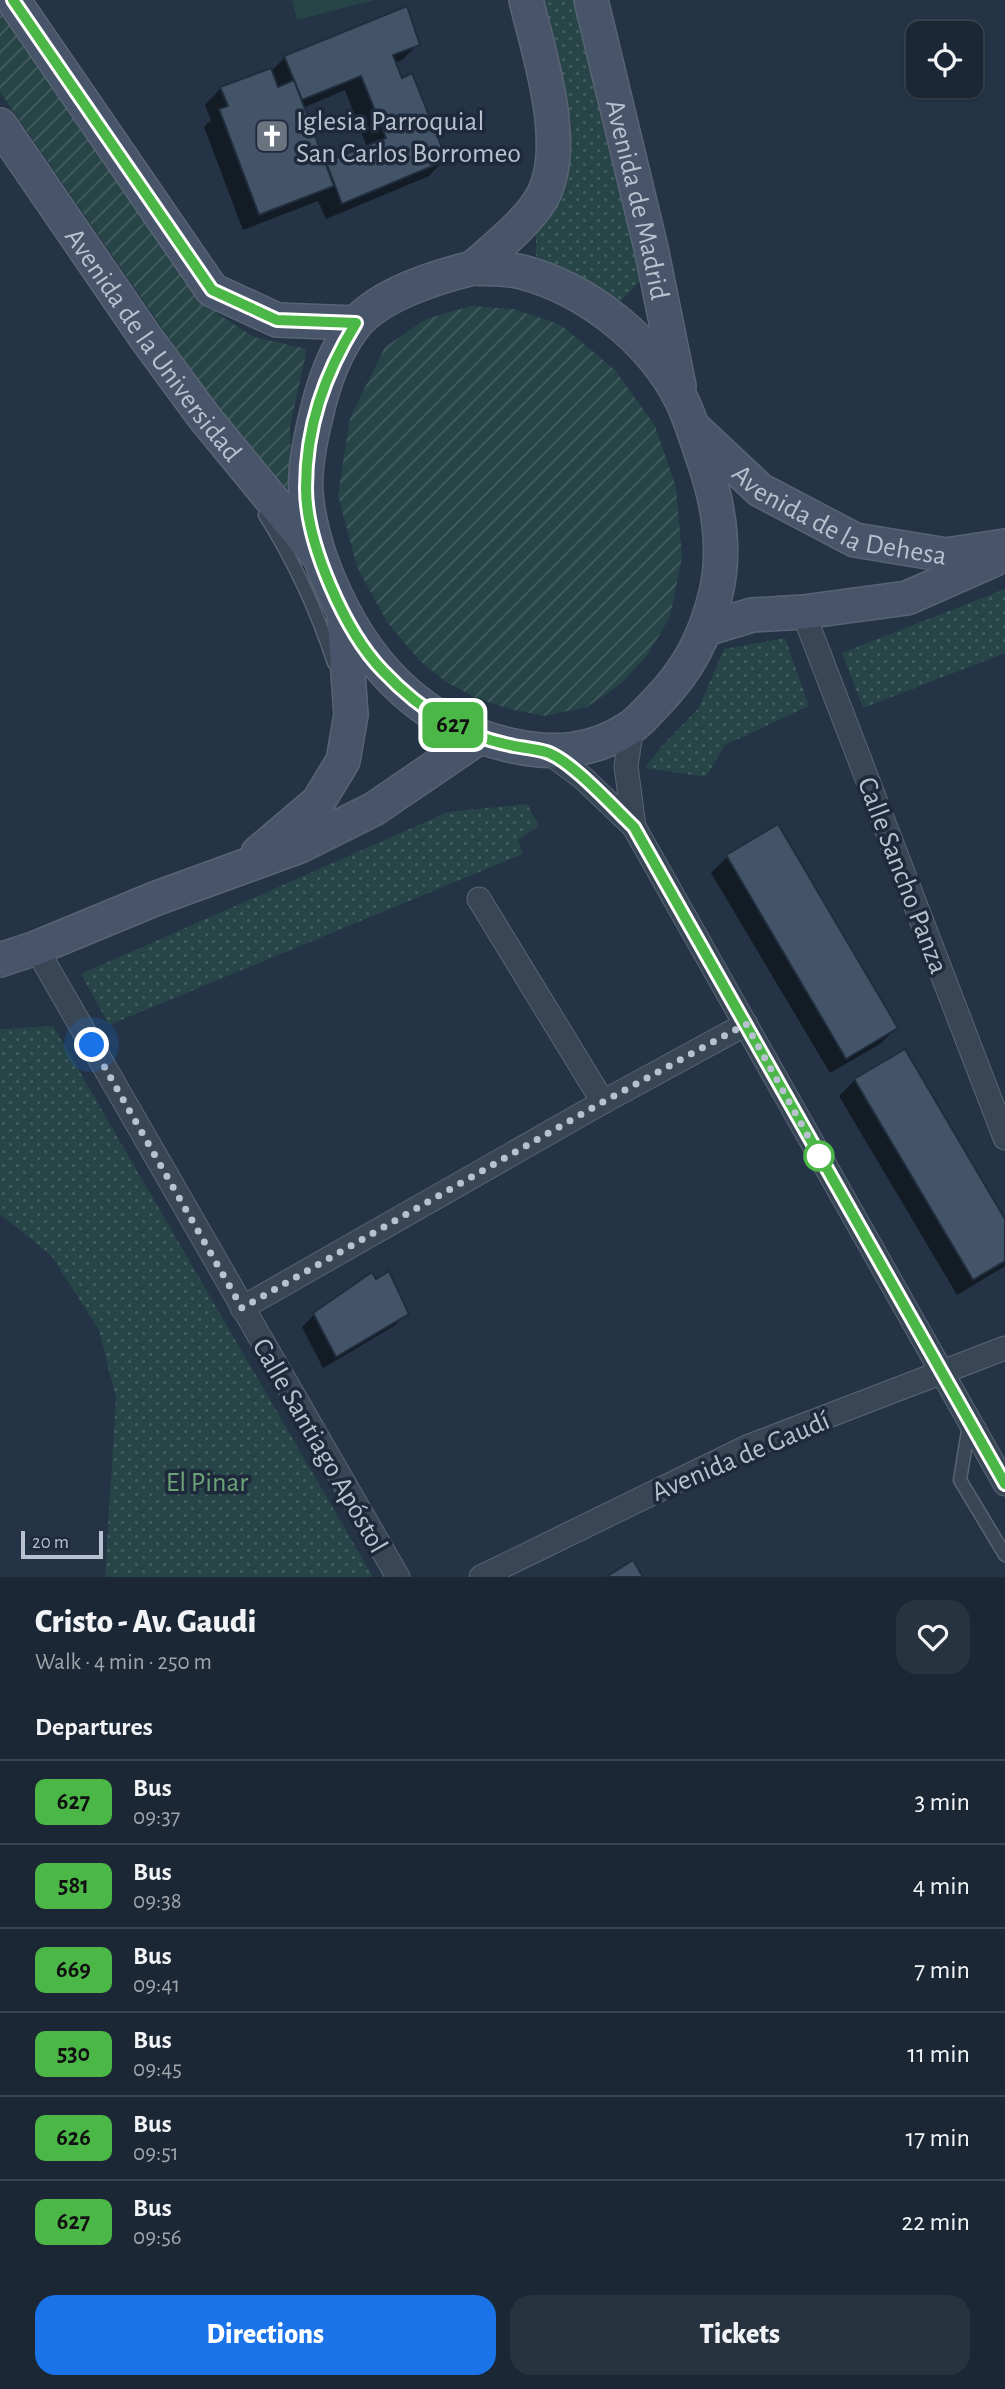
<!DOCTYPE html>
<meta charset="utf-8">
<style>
:root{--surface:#1b2734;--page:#283340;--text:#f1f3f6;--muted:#a0a5ac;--line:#39444f;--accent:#1a73e8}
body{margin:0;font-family:"Alegreya Sans",sans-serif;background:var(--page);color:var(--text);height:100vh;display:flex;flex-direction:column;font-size:26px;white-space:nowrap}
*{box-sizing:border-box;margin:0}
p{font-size:23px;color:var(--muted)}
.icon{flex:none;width:38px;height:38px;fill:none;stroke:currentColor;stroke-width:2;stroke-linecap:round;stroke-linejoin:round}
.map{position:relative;height:1577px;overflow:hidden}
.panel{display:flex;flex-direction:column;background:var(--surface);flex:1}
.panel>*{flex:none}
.badge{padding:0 14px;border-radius:10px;font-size:24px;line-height:46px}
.fabs{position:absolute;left:906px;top:21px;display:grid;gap:14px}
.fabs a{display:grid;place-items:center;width:77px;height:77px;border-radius:14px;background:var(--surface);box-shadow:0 2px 5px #0004,0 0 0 2px var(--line);font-size:35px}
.scale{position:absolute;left:21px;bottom:18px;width:82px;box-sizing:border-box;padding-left:7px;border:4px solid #b7c1cf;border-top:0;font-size:19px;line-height:24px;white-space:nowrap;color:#b7c1cf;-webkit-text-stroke:5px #1e2a3b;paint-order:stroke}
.you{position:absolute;width:35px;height:35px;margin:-18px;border:5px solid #fff;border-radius:50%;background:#1a73e8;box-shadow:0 0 0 10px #1a73e833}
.map>.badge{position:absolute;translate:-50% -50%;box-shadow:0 0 0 4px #fff}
h2{padding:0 35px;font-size:26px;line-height:63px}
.round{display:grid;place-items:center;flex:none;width:74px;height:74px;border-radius:21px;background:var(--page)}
.overview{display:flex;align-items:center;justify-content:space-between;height:119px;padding:0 35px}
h1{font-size:33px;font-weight:800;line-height:52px}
.cta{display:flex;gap:14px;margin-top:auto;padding:14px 35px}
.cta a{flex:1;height:80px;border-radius:21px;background:var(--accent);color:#fff;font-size:28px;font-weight:800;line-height:80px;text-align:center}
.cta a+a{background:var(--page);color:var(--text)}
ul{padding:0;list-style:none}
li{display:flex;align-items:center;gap:21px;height:84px;padding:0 35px;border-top:2px solid var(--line)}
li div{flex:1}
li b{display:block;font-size:26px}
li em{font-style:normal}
li .badge{min-width:77px;font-weight:700;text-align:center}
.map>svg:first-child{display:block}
.grass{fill:#274447}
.park{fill:url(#park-dots)}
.garden{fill:url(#garden-furrows)}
.shadow{fill:#0007;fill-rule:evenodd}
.building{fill:#435469;stroke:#202d3d;stroke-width:2}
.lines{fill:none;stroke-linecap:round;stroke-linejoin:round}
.lane-casing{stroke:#586473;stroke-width:15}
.street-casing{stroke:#586473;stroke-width:25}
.secondary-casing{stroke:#586473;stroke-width:36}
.lane{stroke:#394655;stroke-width:12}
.street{stroke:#394655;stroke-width:23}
.secondary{stroke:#475469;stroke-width:33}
.line-casing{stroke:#fff;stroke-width:16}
.line{stroke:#4ab747;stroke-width:10}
.walk{stroke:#b7c1cf;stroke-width:7;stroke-dasharray:0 12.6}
.stop-dot{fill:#fff;stroke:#4ab747;stroke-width:3.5}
.labels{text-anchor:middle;stroke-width:7;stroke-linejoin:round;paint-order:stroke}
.poi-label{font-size:28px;fill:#b7c1cf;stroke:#1e2a3b;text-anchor:start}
.street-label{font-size:28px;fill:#b7c1cf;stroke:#1e2a3b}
.park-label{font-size:28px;fill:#6ca277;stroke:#1e2a3b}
</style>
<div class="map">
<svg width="1005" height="1577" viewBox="0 0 1005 1577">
<defs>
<pattern id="park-dots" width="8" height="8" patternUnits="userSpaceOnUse" patternTransform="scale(1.75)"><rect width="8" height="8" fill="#274447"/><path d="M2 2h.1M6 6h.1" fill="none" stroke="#445d60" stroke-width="1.8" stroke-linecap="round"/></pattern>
<pattern id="garden-furrows" width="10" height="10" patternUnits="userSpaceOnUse" patternTransform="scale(1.75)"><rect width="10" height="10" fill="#274447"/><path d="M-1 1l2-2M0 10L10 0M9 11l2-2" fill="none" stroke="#445d60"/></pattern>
</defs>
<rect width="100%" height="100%" fill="#243446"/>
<polygon class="grass" points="292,0 374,0 297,20"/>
<g class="park">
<polygon points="542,0 578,0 644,277 620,302 536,256 536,235 561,193 572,125"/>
<polygon points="1005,589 1005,653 863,708 842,653"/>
<polygon points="785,638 809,706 725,745 706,777 645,768 660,748 698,709 724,649"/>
<polygon points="527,804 539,826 518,840 523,854 109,1025 81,974 448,812"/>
<polygon points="53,1026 373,1577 105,1577 116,1398 99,1330 51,1255 0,1214 0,1029"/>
</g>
<g class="garden">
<polygon points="0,0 218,314 254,337 307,349 290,426 293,518 0,92"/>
<polygon points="471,306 514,309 561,325 615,370 655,426 676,487 682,557 670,617 648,654 622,683 587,707 544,716 509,709 477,698 446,682 419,660 387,622 357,567 338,495 350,418 385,347 426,319"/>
</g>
<g class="shadow">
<path d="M 418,44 L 402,60 L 395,63 L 445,159 L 429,176 L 326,219 L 318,201 L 243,230 L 204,127 L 211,120 L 205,105 L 221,88 L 271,72 L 285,57 ZM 345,90 L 367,147 L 325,164 L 303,108 Z"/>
<polygon points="727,857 896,1028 880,1044 830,1073 711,873"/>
<polygon points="855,1080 1005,1223 1005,1266 957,1295 839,1096"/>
<polygon points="315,1314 407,1314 394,1326 323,1368 302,1327"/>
</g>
<g class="building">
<polygon points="407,6 420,45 393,55 402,78 412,73 447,160 342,204 326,162 386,138 361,76 302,100 284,56"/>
<polygon points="271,68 278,87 294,80 334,186 259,215 219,109 228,106 220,87"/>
<polygon points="778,824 898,1028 846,1059 726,855"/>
<polygon points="905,1049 1005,1219 1005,1261 973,1280 854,1079"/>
<polygon points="389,1271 409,1314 336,1357 313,1313 372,1272 376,1279"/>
<polygon points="633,1560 643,1577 606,1577"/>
</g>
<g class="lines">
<g class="lane-casing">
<g id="lane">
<path d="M 265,515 C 294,561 317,611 334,663"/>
<polyline points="969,1425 960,1480 1005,1555"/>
</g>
</g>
<g class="street-casing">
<g id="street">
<polyline points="803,612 1005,1138"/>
<polyline points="632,727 626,766 634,827"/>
<polyline points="548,752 583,778 634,827 1005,1484"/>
<polyline points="479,899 603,1102"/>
<polyline points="36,948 398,1577"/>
<polyline points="242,1308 603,1102 746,1024"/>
<polyline points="481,1577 747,1447 1005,1348"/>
</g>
</g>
<g class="secondary-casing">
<g id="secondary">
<polyline points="13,0 212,290 277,320 356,323"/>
<path id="s1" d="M 591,0 L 651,248 L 679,386"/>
<path id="s2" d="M 0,125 L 146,338 L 204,417 L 314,551"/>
<path d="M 473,268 C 489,269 506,268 522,272 C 587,289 652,340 682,401 C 691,420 697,441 704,461 C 718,502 726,550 716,593 C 705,638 688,670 656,703 C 648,711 640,721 631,727 C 593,753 552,755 509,745 C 426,726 370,670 335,594 C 320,562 309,529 306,493 C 304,468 310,440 316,416 C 323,384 334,352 354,326 C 378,295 436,277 473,268 Z"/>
<path d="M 473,268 C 494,249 527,223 541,199 C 571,148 539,54 526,0"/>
<path id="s3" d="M 696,430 L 760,490 L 855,540 L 946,555 L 1005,546"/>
<polyline points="706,629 752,615 803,612 907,598 993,560"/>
<polyline points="258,853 318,802 343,761 351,715 344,617"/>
<polyline points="0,960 36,948 157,898 300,846 374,809 478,738"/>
</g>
</g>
<use href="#lane" class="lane"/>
<use href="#street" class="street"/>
<use href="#secondary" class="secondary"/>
</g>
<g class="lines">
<g class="line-casing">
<path id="line" d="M 13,0 L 212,290 L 277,320 L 356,323 C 324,375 306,427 306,488 C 306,543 345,632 383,671 C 401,690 422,708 445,721 C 467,734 490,741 514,746 C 525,748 536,749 546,752 C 570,759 614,808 634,827 L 1005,1484"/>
</g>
<use href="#line" class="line"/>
<polyline class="walk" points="92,1045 242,1308 603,1102 746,1024 819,1156"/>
</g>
<defs>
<g id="church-square" transform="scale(1.75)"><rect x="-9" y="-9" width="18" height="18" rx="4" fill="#6b7280" stroke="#1e2a3b"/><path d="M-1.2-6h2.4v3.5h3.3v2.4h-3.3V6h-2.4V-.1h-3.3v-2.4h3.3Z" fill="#fff"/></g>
</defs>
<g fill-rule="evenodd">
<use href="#church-square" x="272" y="136"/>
</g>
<circle class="stop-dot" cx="819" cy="1156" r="14"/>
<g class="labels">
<g class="poi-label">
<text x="296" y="130">Iglesia Parroquial<tspan x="296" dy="32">San Carlos Borromeo</tspan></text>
</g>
<g class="street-label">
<text dy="10" stroke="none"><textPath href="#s1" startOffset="205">Avenida de Madrid</textPath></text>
<text dy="10" stroke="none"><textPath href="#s2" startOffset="268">Avenida de la Universidad</textPath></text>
<text dy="10" stroke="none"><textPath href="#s3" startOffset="172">Avenida de la Dehesa</textPath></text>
<text transform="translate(904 875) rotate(69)" y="10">Calle Sancho Panza</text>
<text transform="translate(321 1445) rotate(60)" y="10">Calle Santiago Apóstol</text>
<text transform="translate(740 1455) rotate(-23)" y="10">Avenida de Gaudí</text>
</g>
<g class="park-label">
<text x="207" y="1491">El Pinar</text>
</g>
</g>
</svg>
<div class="fabs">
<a><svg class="icon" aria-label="locate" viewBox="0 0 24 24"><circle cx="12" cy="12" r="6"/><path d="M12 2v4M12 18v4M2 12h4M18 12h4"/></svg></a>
</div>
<div class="scale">20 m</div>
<div class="you" style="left:92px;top:1045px"></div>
<b class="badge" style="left:453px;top:725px;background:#4ab747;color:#111">627</b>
</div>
<section class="panel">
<div class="overview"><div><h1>Cristo - Av. Gaudi</h1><p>Walk · 4 min · 250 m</p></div><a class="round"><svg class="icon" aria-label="heart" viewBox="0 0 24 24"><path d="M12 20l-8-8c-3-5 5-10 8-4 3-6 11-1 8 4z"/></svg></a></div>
<h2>Departures</h2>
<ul>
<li><span class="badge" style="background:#4ab747;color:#111">627</span><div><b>Bus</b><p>09:37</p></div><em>3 min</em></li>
<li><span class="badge" style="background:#4ab747;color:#111">581</span><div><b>Bus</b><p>09:38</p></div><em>4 min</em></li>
<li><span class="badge" style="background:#4ab747;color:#111">669</span><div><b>Bus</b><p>09:41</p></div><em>7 min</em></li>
<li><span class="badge" style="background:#4ab747;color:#111">530</span><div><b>Bus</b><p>09:45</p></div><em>11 min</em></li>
<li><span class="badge" style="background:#4ab747;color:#111">626</span><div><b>Bus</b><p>09:51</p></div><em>17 min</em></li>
<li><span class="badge" style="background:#4ab747;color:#111">627</span><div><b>Bus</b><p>09:56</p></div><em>22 min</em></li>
</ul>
<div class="cta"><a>Directions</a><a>Tickets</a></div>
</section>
